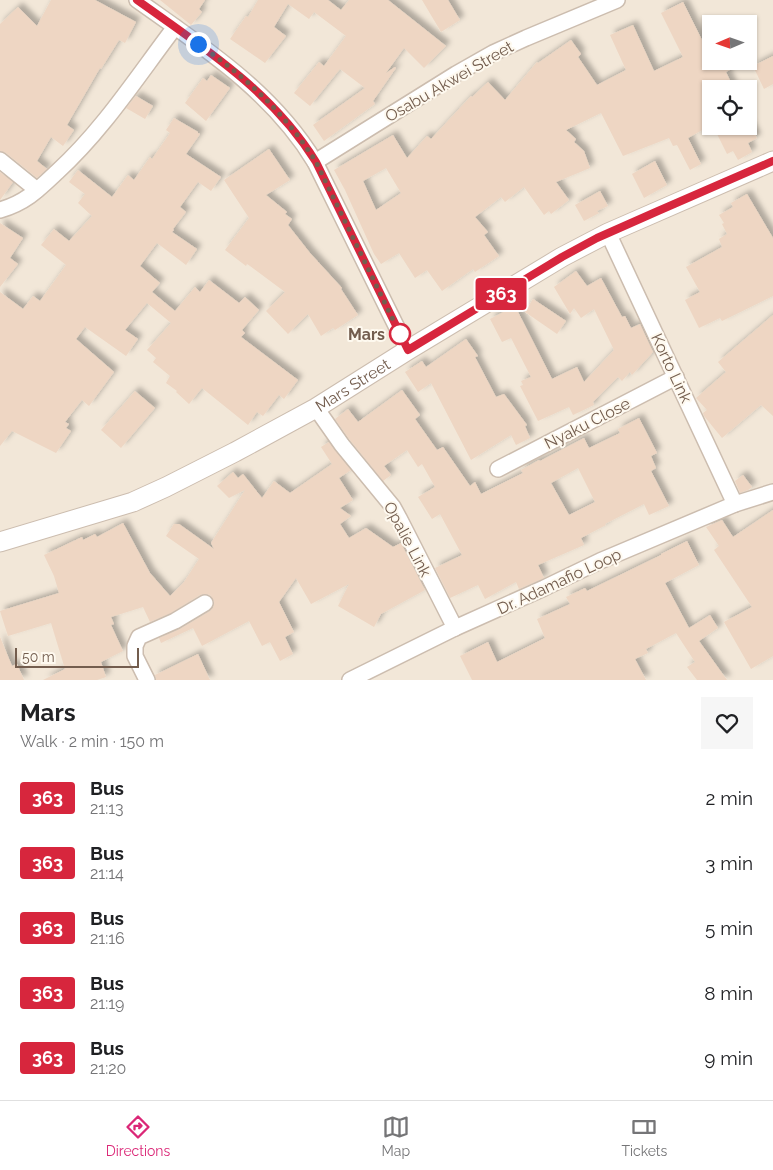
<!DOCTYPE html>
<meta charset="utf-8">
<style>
:root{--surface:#fff;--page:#f6f6f6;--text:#202124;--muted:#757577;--line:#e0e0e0;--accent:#db2777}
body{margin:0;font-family:Raleway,sans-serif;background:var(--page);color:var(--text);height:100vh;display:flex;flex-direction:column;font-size:19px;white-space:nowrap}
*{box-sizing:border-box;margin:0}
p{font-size:16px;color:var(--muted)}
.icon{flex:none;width:28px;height:28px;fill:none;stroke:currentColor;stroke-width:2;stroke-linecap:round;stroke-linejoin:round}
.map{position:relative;height:680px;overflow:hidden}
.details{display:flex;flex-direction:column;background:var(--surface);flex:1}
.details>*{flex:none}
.badge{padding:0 10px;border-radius:4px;font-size:18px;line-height:32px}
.needle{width:32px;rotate:268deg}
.buttons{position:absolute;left:702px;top:15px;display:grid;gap:10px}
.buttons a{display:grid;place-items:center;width:55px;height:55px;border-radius:0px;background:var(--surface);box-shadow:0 1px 4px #0004;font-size:25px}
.scale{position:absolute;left:15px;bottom:12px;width:124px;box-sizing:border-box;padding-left:5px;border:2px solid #735d4e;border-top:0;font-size:14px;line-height:18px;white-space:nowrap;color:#735d4e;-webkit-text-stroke:4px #fef9ef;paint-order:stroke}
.you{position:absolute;width:25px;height:25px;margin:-12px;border:4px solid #fff;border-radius:50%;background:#1a73e8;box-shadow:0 0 0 8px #1a73e833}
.map>.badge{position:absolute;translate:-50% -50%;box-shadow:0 0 0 2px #fff}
.round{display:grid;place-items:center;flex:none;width:52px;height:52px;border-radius:0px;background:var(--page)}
.headline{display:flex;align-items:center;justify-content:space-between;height:85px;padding:0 20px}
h1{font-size:24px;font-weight:700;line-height:38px}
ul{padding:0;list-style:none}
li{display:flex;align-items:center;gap:15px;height:65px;padding:0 20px}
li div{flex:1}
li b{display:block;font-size:19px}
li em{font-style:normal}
li .badge{min-width:55px;font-weight:700;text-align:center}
.tabs{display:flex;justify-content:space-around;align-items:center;height:70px;border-top:1px solid var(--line);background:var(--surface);font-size:14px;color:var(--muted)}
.tabs a{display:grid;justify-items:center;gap:2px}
.tabs .on{color:var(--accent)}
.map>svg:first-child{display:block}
.residential{fill:#f2e7d8;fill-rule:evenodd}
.building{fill:#eed6c3;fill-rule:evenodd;filter:url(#shadow)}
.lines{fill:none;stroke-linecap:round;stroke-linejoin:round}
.minor-casing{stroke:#ccbdaf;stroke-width:18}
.tertiary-casing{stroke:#ccbdaf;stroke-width:21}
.minor{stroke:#fff;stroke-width:15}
.tertiary{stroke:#fff;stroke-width:19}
.line-casing{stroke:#fff;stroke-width:11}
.line{stroke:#d7263d;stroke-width:8}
.walk{stroke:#735d4e;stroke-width:5;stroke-dasharray:0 9}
.stop-dot{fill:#fff;stroke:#d7263d;stroke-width:2.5}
.labels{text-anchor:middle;stroke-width:4;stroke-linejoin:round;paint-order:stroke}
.street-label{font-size:16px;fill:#735d4e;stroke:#fef9ef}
.stop-label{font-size:16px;font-weight:bold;fill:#735d4e;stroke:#fef9ef;text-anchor:end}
</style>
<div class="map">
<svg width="773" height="680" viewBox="0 0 773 680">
<defs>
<filter id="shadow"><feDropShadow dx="4.5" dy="-4.5" stdDeviation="2.5" flood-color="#0004"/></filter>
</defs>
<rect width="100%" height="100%" fill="#fbf5e9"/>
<path class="residential" d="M 0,0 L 773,0 L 773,680 L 0,680 ZM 711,24 L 749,24 L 749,61 L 711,61 ZM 711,89 L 749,89 L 749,126 L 711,126 Z"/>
<g class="building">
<polygon points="51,0 95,0 136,22 125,43 119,40 101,69 100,68 67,125 74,130 63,146 51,137 37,161 47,169 37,178 6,153 0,151 0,24 18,7 37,26"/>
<polygon points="160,0 205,0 199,9 202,12 191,25"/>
<polygon points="258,0 328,0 341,10 349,0 388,0 446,46 424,68 404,48 386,73 395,67 396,68 373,101 375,104 324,141 313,125 365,88 340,69 310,106 294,93 319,62 324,66 346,36 314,12 309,19 288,4 274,27 286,36 265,63 230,39 246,16 248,17"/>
<polygon points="422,0 448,0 460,20 441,32"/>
<path d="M 683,2 L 711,58 L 711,61 L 746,61 L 726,72 L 734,89 L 711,89 L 711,125 L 688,138 L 701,164 L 690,170 L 677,145 L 673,146 L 669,138 L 623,156 L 601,113 L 566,130 L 576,139 L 574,142 L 584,151 L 590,168 L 556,182 L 569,200 L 551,214 L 549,211 L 544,215 L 524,187 L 505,202 L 501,197 L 475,217 L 488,232 L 484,235 L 499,256 L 475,272 L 473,269 L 442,291 L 427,270 L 415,278 L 399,253 L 381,264 L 374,254 L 345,190 L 334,170 L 393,135 L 407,158 L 427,136 L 431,139 L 471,96 L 472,97 L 488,82 L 505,100 L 537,62 L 538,63 L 571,40 L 581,54 L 578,57 L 597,85 L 626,70 L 610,35 L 633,25 L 654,71 L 683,57 L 661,13 ZM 386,168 L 401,193 L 376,210 L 363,181 Z"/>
<polygon points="773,56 773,84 764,89 753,66"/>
<polygon points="211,75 230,88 206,121 185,103 203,78 207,81"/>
<polygon points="136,96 153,106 145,119 126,108"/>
<polygon points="174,118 198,132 198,133 200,134 186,154 221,177 211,191 198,182 180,207 186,212 173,229 174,230 172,232 197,249 186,265 157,243 140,266 160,283 152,292 175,311 195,287 200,292 209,280 239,303 245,297 259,310 242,330 245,333 241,337 298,380 284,399 279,395 263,416 257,412 248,425 202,388 189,404 176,392 177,391 166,383 170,376 153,362 156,358 147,350 171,323 147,303 125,330 138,339 126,356 85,327 76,339 114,372 89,406 82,400 65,422 69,424 66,428 71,431 56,453 12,431 0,446 0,292 23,309 33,296 40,301 66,265 41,245 54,229 69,241 92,216 78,203 85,194 69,182 78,170 112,197 128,175 134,180 150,157 152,159 170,133 166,130"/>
<polygon points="713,126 750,126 757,138 748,143 752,152 738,160 733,151 727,154"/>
<polygon points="269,149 290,180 266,195 287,212 285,214 292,219 288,225 310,253 342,288 341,289 358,315 335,330 333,328 321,336 308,314 288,334 266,311 285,292 250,266 247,264 246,266 225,250 249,218 224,180"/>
<polygon points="655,161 667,185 644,198 632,174"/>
<polygon points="0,172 13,182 0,200"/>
<polygon points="600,191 608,206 597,211 599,213 584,221 575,205"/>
<polygon points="747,194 773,238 773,296 722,321 720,318 699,328 685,300 700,292 686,267 722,247 719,239 727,234 722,224 724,223 719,215 733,207 731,203"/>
<polygon points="0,223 23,238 10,258 18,264 0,287"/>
<polygon points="576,271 587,286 601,278 622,317 625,316 631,328 640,324 653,352 632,375 630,372 622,381 618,377 593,402 594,405 573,415 569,407 538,421 520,386 523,385 521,381 531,377 511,338 502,342 490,319 515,306 552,379 577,367 584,382 614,350 594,309 581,318 574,308 570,314 554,287"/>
<polygon points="533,299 566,321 557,334 525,312"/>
<polygon points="773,315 773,416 761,405 722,438 704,416 703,413 707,410 696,398 726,372 718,362"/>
<polygon points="466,339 478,356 475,357 496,397 504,394 527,425 525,426 530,438 516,445 511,435 471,460 431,383 418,392 405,372 422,361 426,367"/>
<path d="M 402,390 L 420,415 L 415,419 L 437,450 L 443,447 L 470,486 L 475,482 L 481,494 L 523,473 L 521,470 L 539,460 L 540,461 L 584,438 L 589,448 L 620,433 L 618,429 L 639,418 L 657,453 L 651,456 L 656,468 L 651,471 L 669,506 L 649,515 L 644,504 L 605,524 L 606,525 L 581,538 L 584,545 L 538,565 L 544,578 L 519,589 L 516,582 L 485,599 L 478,585 L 450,598 L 435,568 L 462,555 L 440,514 L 432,519 L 418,497 L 435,487 L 422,464 L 418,467 L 407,450 L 384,466 L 391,475 L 383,481 L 349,439 L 335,419 L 348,409 L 358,422 ZM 578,468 L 595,502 L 569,515 L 551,483 Z"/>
<polygon points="135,391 155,408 121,448 101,430"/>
<polygon points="329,442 351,470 339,478 353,500 340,508 351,516 340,524 349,538 366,528 393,547 401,543 425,590 381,614 374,627 338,606 349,584 311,604 296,578 279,602 294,632 285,637 293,654 280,661 270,642 262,646 249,621 202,646 193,628 161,643 159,638 180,629 210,611 213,608 214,603 213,599 210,595 205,594 200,595 171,613 150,622 143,607 111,617 114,624 111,625 123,651 101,662 106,677 97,680 43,680 65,669 51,623 8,636 0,611 59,593 54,576 44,555 82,537 83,540 95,534 97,537 123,523 150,573 170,596 184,582 199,559 166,536 174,524 179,524 214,549 211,543 245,490 229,498 217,486 233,472 238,478 243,474 262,498 274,481 290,493 332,464 321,447"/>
<polygon points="743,475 752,487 748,490 740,493 735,481"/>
<polygon points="773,510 773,656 751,669 724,622 752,607 714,550 719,546 706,527 722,520 733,537"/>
<polygon points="687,541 699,565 665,583 689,628 710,615 718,628 699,641 727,680 697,680 687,667 695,662 676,633 646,649 648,653 635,659 646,680 472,680 460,656 488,642 497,662 545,638 537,619 570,604 566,597 585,588 587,591 661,555 661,554"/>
<polygon points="0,637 12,666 17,664 24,680 0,680"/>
<polygon points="198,654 210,680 156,680 155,675"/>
</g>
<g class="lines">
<g class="minor-casing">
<g id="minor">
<path d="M 137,0 C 203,47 272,91 315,162 L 408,350"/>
<polyline points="0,160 37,190"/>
<polyline points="315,162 456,74 493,53 526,38 617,0"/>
<path d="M 0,210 C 25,203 38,190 57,172 C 103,130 137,77 175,27"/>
<polyline points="608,233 735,504"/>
<polyline points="316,408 342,445 393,507 399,518 455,628"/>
<polyline points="498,469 676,377"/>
<polyline points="147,680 135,656 135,646 139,637 175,621 205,603"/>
<polyline points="350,680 455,628 544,588 600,561 735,504 773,492"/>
</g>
</g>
<g class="tertiary-casing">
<g id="tertiary">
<path id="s1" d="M 0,542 L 133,502 L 166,487 L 235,452 L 316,408 L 408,350 L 562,257 L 608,233 L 773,161"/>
</g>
</g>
<use href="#minor" class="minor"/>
<use href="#tertiary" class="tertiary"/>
</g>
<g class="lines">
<g class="line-casing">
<path id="line" d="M 137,0 C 203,47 272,91 316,162 L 408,350 L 562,257 L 597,238 L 658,211 L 773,161"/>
</g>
<use href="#line" class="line"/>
<path class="walk" d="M 198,44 C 244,75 286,114 316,162 L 400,334"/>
</g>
<circle class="stop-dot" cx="400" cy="334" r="10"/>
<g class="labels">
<g class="street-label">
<text transform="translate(449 81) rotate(-30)" y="6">Osabu Akwei Street</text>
<text transform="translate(672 368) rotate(65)" y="6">Korto Link</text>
<text dy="6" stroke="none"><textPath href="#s1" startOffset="388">Mars Street</textPath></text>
<text transform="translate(587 423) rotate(-27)" y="6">Nyaku Close</text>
<text transform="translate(408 539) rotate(62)" y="6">Opalie Link</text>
<text transform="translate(559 581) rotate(-25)" y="6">Dr. Adamafio Loop</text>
</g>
<g class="stop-label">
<text x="385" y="340">Mars</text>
</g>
</g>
</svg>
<div class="buttons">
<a><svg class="needle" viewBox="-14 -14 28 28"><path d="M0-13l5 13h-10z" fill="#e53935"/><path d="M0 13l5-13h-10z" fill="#757577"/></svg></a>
<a><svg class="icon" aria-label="locate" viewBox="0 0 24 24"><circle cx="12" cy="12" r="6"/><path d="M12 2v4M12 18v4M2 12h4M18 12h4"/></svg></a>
</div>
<div class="scale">50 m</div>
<div class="you" style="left:198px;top:44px"></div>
<b class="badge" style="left:501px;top:294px;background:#d7263d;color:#fff">363</b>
</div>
<section class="details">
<div class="headline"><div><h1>Mars</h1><p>Walk · 2 min · 150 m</p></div><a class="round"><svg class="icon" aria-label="heart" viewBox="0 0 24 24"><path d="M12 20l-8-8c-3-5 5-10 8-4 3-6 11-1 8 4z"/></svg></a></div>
<ul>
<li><span class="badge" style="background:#d7263d;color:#fff">363</span><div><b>Bus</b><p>21:13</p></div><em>2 min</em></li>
<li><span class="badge" style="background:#d7263d;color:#fff">363</span><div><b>Bus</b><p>21:14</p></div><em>3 min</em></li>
<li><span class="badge" style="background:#d7263d;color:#fff">363</span><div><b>Bus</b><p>21:16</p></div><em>5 min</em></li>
<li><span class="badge" style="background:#d7263d;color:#fff">363</span><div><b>Bus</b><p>21:19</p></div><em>8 min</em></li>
<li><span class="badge" style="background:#d7263d;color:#fff">363</span><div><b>Bus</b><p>21:20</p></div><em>9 min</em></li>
</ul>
</section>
<nav class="tabs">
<a class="on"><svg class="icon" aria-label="directions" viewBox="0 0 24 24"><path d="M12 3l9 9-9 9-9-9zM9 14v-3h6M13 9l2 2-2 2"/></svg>Directions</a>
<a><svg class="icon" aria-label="map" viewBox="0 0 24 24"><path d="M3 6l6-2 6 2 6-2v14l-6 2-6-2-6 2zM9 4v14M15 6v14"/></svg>Map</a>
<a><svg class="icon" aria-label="tickets" viewBox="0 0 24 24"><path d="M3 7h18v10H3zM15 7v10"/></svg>Tickets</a>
</nav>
